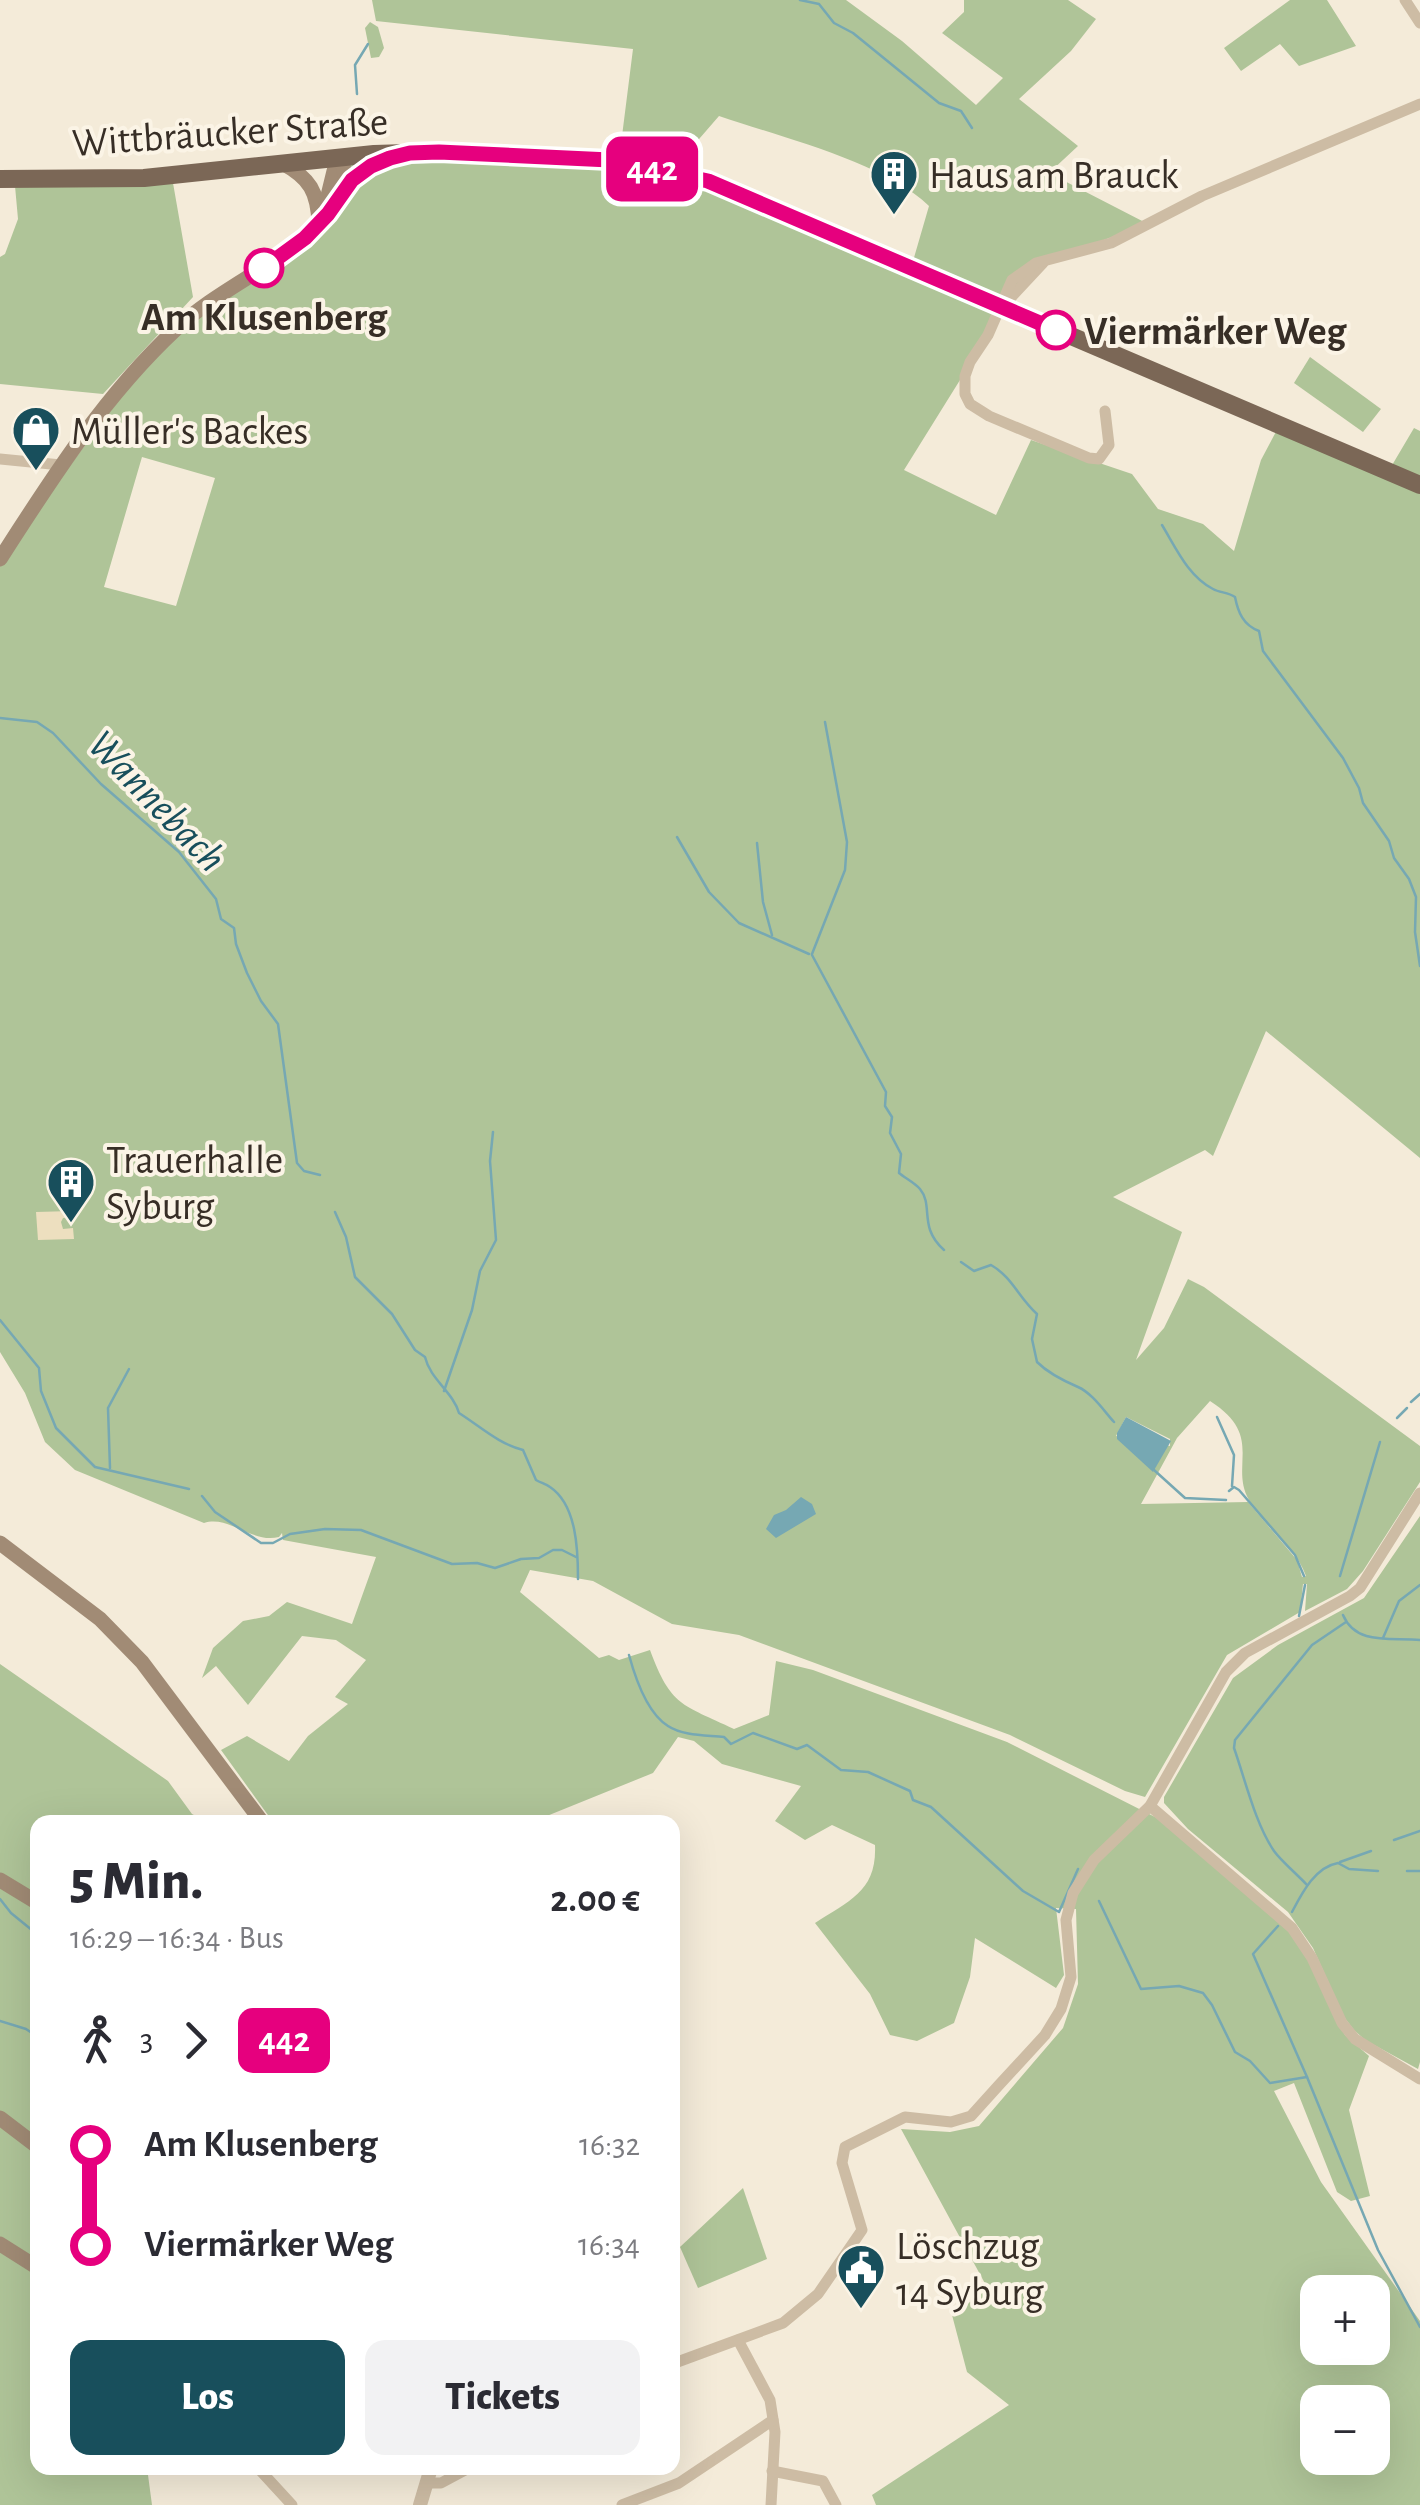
<!DOCTYPE html>
<html lang="de">
<meta charset="utf-8">
<style>
:root{--surface:#fff;--page:#f2f2f3;--text:#2b2b33;--muted:#7c7c81;--accent:#184f5c}
body{margin:0;font-family:"Alegreya Sans",sans-serif;background:var(--page);color:var(--text);height:100vh;display:flex;flex-direction:column;font-size:38px;white-space:nowrap}
*{box-sizing:border-box;margin:0}
p{font-size:32px;color:var(--muted)}
.icon{flex:none;width:55px;height:55px;fill:none;stroke:currentColor;stroke-width:2;stroke-linecap:round;stroke-linejoin:round}
.map{position:relative;flex:1;overflow:hidden}
.side{position:absolute;left:30px;top:1815px;width:650px;height:660px;display:flex;flex-direction:column;background:var(--surface);border-radius:20px;box-shadow:0 10px 40px #0002}
.side>*{flex:none}
.badge{padding:0 20px;border-radius:15px;font-size:35px;line-height:65px}
.fabs{position:absolute;left:1300px;top:2275px;display:grid;gap:20px}
.fabs a{display:grid;place-items:center;width:90px;height:90px;border-radius:20px;background:var(--surface);box-shadow:0 10px 40px #0002;font-size:50px}
.map>.badge{position:absolute;translate:-50% -50%;box-shadow:0 0 0 5px #fff}
.legs{display:flex;align-items:center;gap:15px;height:110px;padding:0 40px;font-size:32px}
.legs p{margin-inline-start:auto}
.summary{display:flex;align-items:center;justify-content:space-between;height:170px;padding:0 40px}
h1{font-size:55px;font-weight:800;line-height:75px}
.button{display:flex;gap:20px;margin-top:auto;padding:20px 40px}
.button a{flex:1;height:115px;border-radius:20px;background:var(--accent);color:#fff;font-size:40px;font-weight:800;line-height:115px;text-align:center}
.button a+a{background:var(--page);color:var(--text)}
ul{padding:0 40px;list-style:none}
li{display:flex;align-items:center;gap:35px;height:100px;font-size:38px}
li i{display:grid;place-items:center;width:15px;height:100%;margin:0 12px;background:currentColor}
li i::after{content:'';width:25px;height:25px;margin:-12px;border:8px solid;border-radius:50%;background:var(--surface)}
li p{margin-inline-start:auto}
li:first-child i{background:linear-gradient(#0000 50%,currentColor 0)}
li:last-child i{background:linear-gradient(currentColor 50%,#0000 0)}
.map>svg:first-child{display:block}
.green{fill:#afc498;fill-rule:evenodd}
.plaza{fill:#eddfbf}
.water{fill:#76a8b3}
.lines{fill:none;stroke-linecap:round;stroke-linejoin:round}
.stream{stroke:#76a8b3;stroke-width:2.5}
.minor{stroke:#cdbca4;stroke-width:11}
.tertiary{stroke:#cdbca4;stroke-width:14}
.secondary{stroke:#a18b75;stroke-width:15}
.primary{stroke:#7b6756;stroke-width:18}
.line-1-casing{stroke:#fff;stroke-width:22}
.line-1{stroke:#e6007e;stroke-width:15}
.stop-1-dot{fill:#fff;stroke:#e6007e;stroke-width:5}
.labels{text-anchor:middle;stroke-width:8;stroke-linejoin:round;paint-order:stroke}
.street-label{font-size:40px;fill:#372e26;stroke:#fbf4e6}
.poi-label{font-size:40px;fill:#372e26;stroke:#fbf4e6;text-anchor:start}
.stop-label{font-size:40px;font-weight:bold;fill:#372e26;stroke:#fbf4e6}
.water-label{font-size:42px;font-style:italic;fill:#184f5c;stroke:#fbf4e6}
</style>
<div class="map">
<svg width="1420" height="2505" viewBox="0 0 1420 2505">
<rect width="100%" height="100%" fill="#f4ebd9"/>
<g class="green">
<path d="M 372,0 L 846,0 L 902,41 L 976,105 L 1003,78 L 942,33 L 964,12 L 964,0 L 1068,0 L 1096,19 L 1071,51 L 1019,99 L 1078,146 L 1049,173 L 1148,224 L 1043,262 L 988,335 L 904,470 L 996,515 L 1031,440 L 1132,474 L 1158,509 L 1203,524 L 1234,551 L 1261,460 L 1279,426 L 1388,472 L 1414,428 L 1420,431 L 1420,1158 L 1266,1031 L 1213,1156 L 1205,1150 L 1113,1197 L 1182,1232 L 1136,1360 L 1164,1328 L 1188,1279 L 1204,1287 L 1420,1446 L 1420,1482 L 1363,1571 L 1347,1589 L 1305,1611 L 1307,1584 L 1303,1584 L 1300,1612 L 1227,1655 L 1145,1797 L 1125,1791 L 1010,1735 L 739,1635 L 672,1624 L 593,1581 L 530,1570 L 520,1592 L 599,1658 L 609,1655 L 619,1660 L 650,1650 C 671,1707 682,1704 734,1729 L 769,1715 L 776,1661 L 813,1670 L 1007,1742 L 1159,1819 L 1278,1919 L 1299,1942 L 1345,2035 L 1369,2056 L 1349,2110 L 1370,2196 L 1351,2201 L 1337,2192 L 1294,2083 L 1274,2091 L 1321,2182 L 1420,2321 L 1420,2505 L 876,2505 L 872,2495 L 1009,2405 L 967,2372 L 952,2315 L 988,2289 L 901,2129 L 950,2132 L 979,2126 L 1063,2028 L 1078,1984 L 1076,1909 L 1056,1908 L 1064,1975 L 1056,1988 L 975,1938 L 970,1977 L 954,2023 L 917,2041 L 890,2035 L 870,1994 L 815,1923 C 850,1900 877,1891 875,1845 L 832,1825 L 805,1840 L 775,1821 L 801,1786 L 722,1764 L 694,1741 L 678,1737 L 653,1773 L 532,1822 L 273,1822 L 221,1750 L 247,1736 L 289,1761 L 308,1736 L 348,1704 L 335,1697 L 366,1660 L 336,1640 L 302,1636 L 248,1705 L 216,1666 L 202,1678 L 213,1648 L 243,1621 L 269,1616 L 287,1602 L 352,1624 L 376,1557 L 283,1540 L 282,1533 L 279,1537 C 252,1544 230,1515 204,1523 L 75,1470 L 45,1442 L 25,1393 L 0,1352 L 0,559 L 160,345 L 305,238 L 341,159 L 549,155 L 708,181 L 911,268 L 929,206 C 884,162 780,137 719,116 L 693,146 L 689,164 L 621,144 L 633,49 L 376,21 ZM 142,457 L 215,478 L 176,606 L 104,587 ZM 1210,1401 C 1265,1436 1229,1465 1249,1500 C 1265,1529 1295,1544 1306,1576 L 1302,1577 L 1297,1560 L 1248,1502 L 1141,1504 L 1177,1438 ZM 1126,1417 L 1170,1439 L 1170,1446 L 1116,1436 ZM 1318,2292 L 1372,2292 L 1372,2348 L 1318,2348 ZM 1318,2402 L 1372,2402 L 1372,2458 L 1318,2458 Z"/>
<polygon points="1290,0 1327,0 1356,46 1299,66 1280,44 1241,71 1224,48"/>
<polygon points="370,22 378,27 384,48 379,57 371,58 365,28"/>
<polygon points="173,183 193,297 103,394 0,384 0,257 5,254 18,219 15,186"/>
<polygon points="1310,357 1381,409 1363,432 1294,383"/>
<polygon points="1420,1516 1420,2062 1418,2069 1365,2040 1354,2030 1344,2017 1313,1948 1288,1912 1188,1829 1164,1803 1164,1797 1233,1678 1278,1645 1364,1598"/>
<polygon points="0,1664 168,1781 192,1814 207,1822 38,1822 38,2468 141,2468 148,2475 152,2505 0,2505"/>
<polygon points="743,2188 767,2259 698,2288 680,2247"/>
</g>
<polygon class="plaza" points="72,1211 72,1217 63,1218 61,1222 63,1229 73,1228 74,1239 38,1240 36,1212"/>
<g class="water">
<polygon points="1126,1417 1171,1441 1153,1472 1117,1439 1117,1433"/>
<polygon points="801,1497 812,1504 816,1514 776,1538 766,1529 774,1515 786,1510"/>
</g>
<g class="lines">
<g class="stream">
<polyline points="800,0 819,4 834,23 853,33 939,103 961,111 972,128"/>
<polyline points="357,94 355,65 368,44"/>
<path d="M 1162,525 C 1176,548 1188,576 1213,589 C 1220,593 1228,592 1235,597 C 1238,612 1243,625 1259,631 L 1263,651 L 1343,758 L 1359,788 L 1363,803 L 1389,841 L 1394,858 L 1409,879 L 1416,897 L 1415,932 L 1420,966"/>
<polyline points="0,718 37,722 53,733 101,784 179,852 216,899 221,919 234,928 236,944 247,973 261,1001 278,1024 297,1163 304,1171 320,1175"/>
<polyline points="677,837 709,892 739,923 809,954"/>
<polyline points="757,843 763,902 772,935"/>
<polyline points="812,954 845,870 847,842 825,722"/>
<path d="M 812,955 L 886,1092 L 885,1106 L 892,1117 L 890,1133 L 901,1154 L 899,1173 C 905,1178 915,1183 920,1189 C 934,1206 918,1227 944,1250"/>
<path d="M 335,1212 L 346,1237 L 355,1277 L 392,1314 L 415,1350 L 425,1357 C 430,1379 453,1392 459,1413 C 481,1427 499,1444 523,1450 L 536,1480 C 541,1483 546,1484 550,1487 C 577,1505 578,1551 578,1579"/>
<path d="M 961,1262 L 974,1271 L 991,1265 C 1012,1277 1019,1298 1037,1314 L 1032,1339 L 1037,1362 C 1049,1374 1064,1381 1078,1387 C 1092,1393 1104,1411 1114,1422"/>
<polyline points="0,1320 39,1368 41,1391 56,1428 95,1467 189,1489"/>
<polyline points="444,1391 472,1310 480,1271 496,1240 490,1161 493,1132"/>
<polyline points="1411,1402 1420,1394"/>
<polyline points="1217,1417 1234,1455 1232,1486"/>
<polyline points="1397,1418 1407,1408"/>
<polyline points="110,1468 108,1408 129,1369"/>
<polyline points="1154,1470 1185,1498 1226,1500"/>
<polyline points="1229,1491 1234,1487 1239,1490 1295,1555 1304,1576"/>
<polyline points="202,1496 215,1512 261,1543 273,1543 290,1534 325,1529 361,1530 452,1564 477,1563 495,1568 521,1559 539,1558 553,1550 562,1550 576,1557"/>
<polyline points="1340,1576 1380,1442"/>
<path d="M 1343,1615 C 1356,1646 1392,1637 1420,1640"/>
<polyline points="1299,1616 1305,1585"/>
<polyline points="1383,1638 1399,1601 1420,1585"/>
<path d="M 629,1655 C 635,1677 647,1713 668,1726 C 683,1736 707,1735 724,1737 L 731,1744 L 753,1733 L 797,1749 L 807,1745 L 841,1770 L 868,1772 L 910,1791 L 913,1800 L 931,1807 L 1023,1891 L 1059,1912 L 1078,1869"/>
<polyline points="1394,1840 1420,1831"/>
<polyline points="1340,1862 1371,1851"/>
<polyline points="1407,1871 1420,1871"/>
<path d="M 1307,1885 C 1298,1875 1281,1861 1274,1851 C 1255,1823 1245,1779 1234,1748 L 1235,1740 L 1312,1645 L 1346,1622"/>
<polyline points="0,1899 11,1913 38,1935"/>
<polyline points="1099,1901 1141,1989 1179,1986 1203,1993 1212,2005 1235,2052 1250,2061 1270,2083 1307,2077 1378,2250 1420,2327"/>
<path d="M 1292,1912 C 1302,1893 1315,1867 1338,1863 L 1349,1869 L 1378,1871"/>
<polyline points="1278,1926 1253,1954 1307,2077"/>
<polyline points="0,2021 26,2029 38,2037"/>
</g>
<g class="minor">
<polyline points="1405,0 1420,23"/>
<polyline points="1002,307 1043,263"/>
<polyline points="1105,411 1109,445 1099,459 1089,458 989,416 970,404 965,394 965,376 970,362 988,335 1012,280 1036,263 1111,243 1202,196 1420,104"/>
<polyline points="0,459 61,465"/>
<polyline points="1150,1806 1292,1928 1312,1958 1342,2023 1355,2039 1420,2079"/>
<polyline points="738,2340 770,2400 775,2432 771,2505"/>
<polyline points="672,2364 783,2323 818,2294 862,2230 842,2163 845,2147 905,2117 951,2122 971,2116 999,2085 1045,2035 1061,2009 1071,1977 1066,1920 1073,1893 1094,1860 1150,1806 1226,1672 1245,1653 1350,1596 1360,1588 1420,1493"/>
<polyline points="258,2468 292,2505"/>
<polyline points="772,2471 823,2481 836,2505"/>
<polyline points="426,2483 441,2483 469,2468"/>
<polyline points="622,2505 679,2483 773,2420"/>
</g>
<polyline class="tertiary" points="420,2505 431,2468"/>
<g class="secondary">
<path d="M 282,163 C 310,178 318,192 319,224"/>
<polyline points="344,189 362,172 395,157"/>
<polyline points="324,212 334,171 341,159"/>
<path d="M 0,559 C 52,478 105,395 176,329 C 225,283 291,262 333,208 C 345,192 348,178 341,159"/>
<polyline points="0,1543 100,1619 142,1662 262,1822"/>
<polyline points="0,1880 38,1903"/>
<polyline points="0,2118 38,2147"/>
<polyline points="0,2244 38,2268"/>
</g>
<polyline class="primary" points="0,179 144,178 374,154 439,152 610,160 708,181 1420,485"/>
</g>
<g class="lines">
<g class="line-1-casing">
<polyline id="line-1" points="264,268 305,238 328,214 352,180 371,166 390,158 410,153 439,152 610,160 708,181 1056,330"/>
</g>
<use href="#line-1" class="line-1"/>
</g>
<defs>
<g id="building-pin" transform="scale(2.5)"><path d="M0 17L-7.5 6A9.5 9.5 0 1 1 7.5 6Z" fill="#184f5c" stroke="#fbf4e6"/><path d="M-4-6H4V6H1V3H-1V6H-4ZM-2.5-4.3h1.7v1.8h-1.7ZM.8-4.3h1.7v1.8H.8ZM-2.5-1h1.7V.8h-1.7ZM.8-1h1.7V.8H.8Z" fill="#fff"/></g>
<g id="shop-pin" transform="scale(2.5)"><path d="M0 17L-7.5 6A9.5 9.5 0 1 1 7.5 6Z" fill="#184f5c" stroke="#fbf4e6"/><path d="M-5-2.5h2.3a2.7 3.5 0 0 1 5.4 0H5L5.5 6h-11ZM-1.5-2.5h3a1.5 2.3 0 0 0-3 0Z" fill="#fff"/></g>
<g id="civic-pin" transform="scale(2.5)"><path d="M0 17L-7.5 6A9.5 9.5 0 1 1 7.5 6Z" fill="#184f5c" stroke="#fbf4e6"/><path d="M-.6-6.5H3V-4.5H.6V-3L4-1V1h2V6H-6V1h2V-1L-.6-3ZM-1.2 2.5V6h2.4V2.5Z" fill="#fff"/></g>
</defs>
<g fill-rule="evenodd">
<use href="#building-pin" x="894" y="174"/>
<use href="#shop-pin" x="36" y="430"/>
<use href="#building-pin" x="71" y="1182"/>
<use href="#civic-pin" x="861" y="2268"/>
</g>
<g class="stop-1-dot">
<circle cx="264" cy="268" r="18"/>
<circle cx="1056" cy="330" r="18"/>
</g>
<g class="labels">
<g class="street-label">
<text transform="translate(230 131) rotate(-4)" y="14">Wittbräucker Straße</text>
</g>
<g class="poi-label">
<text x="929" y="188">Haus am Brauck</text>
<text x="71" y="444">Müller's Backes</text>
<text x="106" y="1173">Trauerhalle<tspan x="106" dy="46">Syburg</tspan></text>
<text x="896" y="2259">Löschzug<tspan x="896" dy="46">14 Syburg</tspan></text>
</g>
<g class="stop-label">
<text x="264" y="330">Am Klusenberg</text>
<text x="1084" y="344" text-anchor="start">Viermärker Weg</text>
</g>
<g class="water-label">
<text transform="translate(158 800) rotate(46)" y="15">Wannebach</text>
</g>
</g>
</svg>
<div class="fabs">
<a>+</a>
<a>−</a>
</div>
<b class="badge" style="left:652px;top:169px;background:#e6007e;color:#fff">442</b>
<section class="side">
<div class="summary"><div><h1>5 Min.</h1><p>16:29 – 16:34 · Bus</p></div><b>2.00 €</b></div>
<div class="legs"><svg class="icon" aria-label="walk" viewBox="0 0 24 24"><circle cx="13" cy="4" r="2"/><path d="M13 8l-2 6 4 7M11 14l-3 7M7 12l3-4h3l4 4"/></svg>3<svg class="icon" aria-label="forward" viewBox="0 0 24 24"><path d="M9 5l7 7-7 7"/></svg><b class="badge" style="background:#e6007e;color:#fff">442</b></div>
<ul>
<li><i style="color:#e6007e"></i><b>Am Klusenberg</b><p>16:32</p></li>
<li><i style="color:#e6007e"></i><b>Viermärker Weg</b><p>16:34</p></li>
</ul>
<div class="button"><a>Los</a><a>Tickets</a></div>
</section>
</div>
